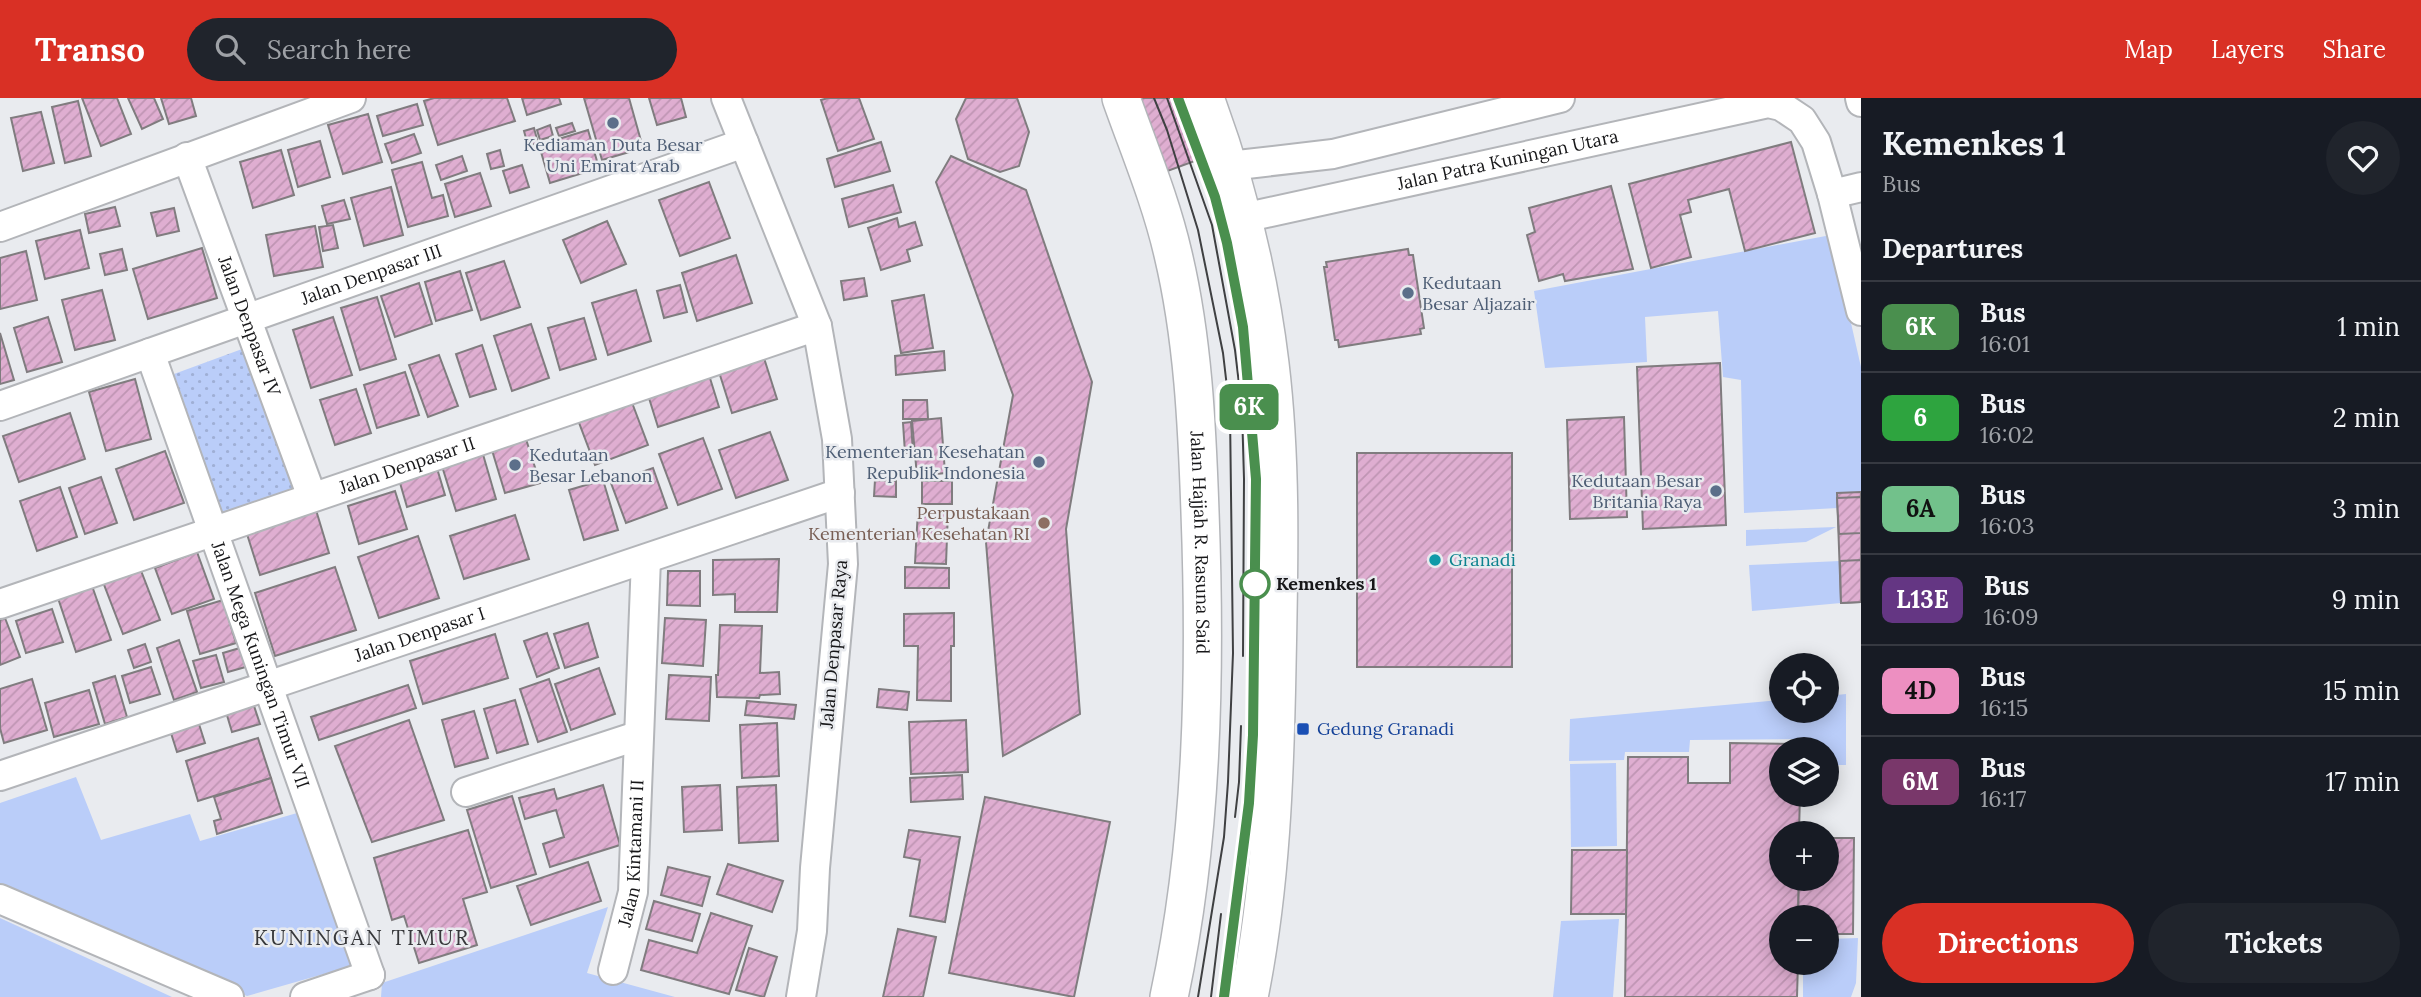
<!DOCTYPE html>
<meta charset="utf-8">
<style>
:root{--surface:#171b24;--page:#20242c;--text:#f1f3f6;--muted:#9ea1a6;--line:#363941;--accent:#d93025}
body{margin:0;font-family:Lora,serif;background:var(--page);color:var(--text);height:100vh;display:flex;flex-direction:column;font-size:26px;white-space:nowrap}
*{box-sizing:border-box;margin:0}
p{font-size:23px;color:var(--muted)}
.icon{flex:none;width:38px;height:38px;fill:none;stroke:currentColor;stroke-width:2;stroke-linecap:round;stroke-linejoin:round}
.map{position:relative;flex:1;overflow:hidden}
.details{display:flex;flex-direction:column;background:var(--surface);width:560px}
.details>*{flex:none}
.badge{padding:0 14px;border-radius:10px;font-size:24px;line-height:46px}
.controls{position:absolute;left:1769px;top:555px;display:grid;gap:14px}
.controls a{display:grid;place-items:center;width:70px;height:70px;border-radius:50%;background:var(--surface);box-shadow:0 4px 18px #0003;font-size:35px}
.map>.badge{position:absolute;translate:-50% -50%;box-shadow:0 0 0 4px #fff}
h2{padding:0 21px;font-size:26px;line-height:63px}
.round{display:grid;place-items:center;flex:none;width:74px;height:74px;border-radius:37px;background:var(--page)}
.head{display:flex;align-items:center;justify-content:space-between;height:119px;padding:0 21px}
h1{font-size:33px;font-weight:800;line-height:52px}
.primary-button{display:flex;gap:14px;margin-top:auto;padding:14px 21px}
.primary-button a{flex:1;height:80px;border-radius:42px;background:var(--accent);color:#fff;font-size:28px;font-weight:800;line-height:80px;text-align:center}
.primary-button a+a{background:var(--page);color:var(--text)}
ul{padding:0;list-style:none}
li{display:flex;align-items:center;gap:21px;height:91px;padding:0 21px;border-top:2px solid var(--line)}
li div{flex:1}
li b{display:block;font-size:26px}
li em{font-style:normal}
li .badge{min-width:77px;font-weight:700;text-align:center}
header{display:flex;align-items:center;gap:42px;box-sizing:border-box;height:98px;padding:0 35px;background:var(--accent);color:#fff}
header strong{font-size:33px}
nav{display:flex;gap:38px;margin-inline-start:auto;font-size:24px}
.search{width:490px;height:63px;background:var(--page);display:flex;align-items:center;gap:18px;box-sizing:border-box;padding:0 24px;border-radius:38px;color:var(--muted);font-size:26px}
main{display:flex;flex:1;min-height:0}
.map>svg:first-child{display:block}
.grass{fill:#bacdf9}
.park{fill:url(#park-dots)}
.building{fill:url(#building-hatch);stroke:#807c7f;stroke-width:2}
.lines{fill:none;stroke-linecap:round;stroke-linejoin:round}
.minor-casing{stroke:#b3b5b9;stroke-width:32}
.major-casing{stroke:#b3b5b9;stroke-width:40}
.minor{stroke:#fff;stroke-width:28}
.major{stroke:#fff;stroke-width:37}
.tram{stroke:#3f4042;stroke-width:2}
.line-casing{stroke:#fff;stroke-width:16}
.line{stroke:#4a8f4e;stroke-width:10}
.service-dot{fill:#5c6f8a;stroke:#e9ebef;stroke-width:2.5}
.education-dot{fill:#8d6e63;stroke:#e9ebef;stroke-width:2.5}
.culture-dot{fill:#0f9aa8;stroke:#e9ebef;stroke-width:2.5}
.stop-dot{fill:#fff;stroke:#4a8f4e;stroke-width:3.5}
.transit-dot{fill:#1a4fb4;stroke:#e9ebef;stroke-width:2.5}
.labels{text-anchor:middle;stroke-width:5;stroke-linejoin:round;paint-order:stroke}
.service-label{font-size:18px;fill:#4e5e75;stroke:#e9ebef;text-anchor:start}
.street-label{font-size:18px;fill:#171719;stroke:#e9ebef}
.education-label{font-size:18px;fill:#785e54;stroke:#e9ebef;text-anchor:end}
.culture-label{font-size:18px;fill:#0d838f;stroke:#e9ebef;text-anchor:start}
.stop-label{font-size:18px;font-weight:bold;fill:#171719;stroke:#e9ebef;text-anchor:start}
.transit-label{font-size:18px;fill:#164399;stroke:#e9ebef;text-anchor:start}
.quarter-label{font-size:21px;letter-spacing:2px;fill:#37383b;stroke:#e9ebef}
</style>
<header>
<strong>Transo</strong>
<div class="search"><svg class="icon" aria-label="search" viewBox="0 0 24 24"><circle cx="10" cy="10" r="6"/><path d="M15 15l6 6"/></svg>Search here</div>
<nav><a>Map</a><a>Layers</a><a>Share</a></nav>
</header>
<main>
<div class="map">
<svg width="1861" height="899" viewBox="0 0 1861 899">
<defs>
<pattern id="park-dots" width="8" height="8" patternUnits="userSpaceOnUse" patternTransform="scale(1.75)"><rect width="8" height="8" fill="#bacdf9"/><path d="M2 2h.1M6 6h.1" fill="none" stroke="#9fafd5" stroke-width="1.8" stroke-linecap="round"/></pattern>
<pattern id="building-hatch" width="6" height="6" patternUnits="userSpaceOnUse" patternTransform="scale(1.75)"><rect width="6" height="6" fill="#dfaed1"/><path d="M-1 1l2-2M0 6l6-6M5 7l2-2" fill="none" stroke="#bf95b3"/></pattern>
</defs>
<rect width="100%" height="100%" fill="#e9ebef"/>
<g class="grass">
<polygon points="1831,137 1861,269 1861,399 1838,410 1744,415 1741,282 1723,279 1718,213 1645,219 1647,264 1545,270 1534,193"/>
<polygon points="1836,429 1806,444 1746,448 1746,432"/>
<polygon points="1840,463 1841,505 1752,513 1749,467"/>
<polygon points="1846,596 1846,667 1827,667 1827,651 1804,651 1804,641 1690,642 1689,654 1625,654 1624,662 1569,663 1570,621 1781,602 1782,612 1827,612 1827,598"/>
<polygon points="1616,665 1617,748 1571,749 1570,666"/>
<polygon points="76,679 101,742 190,716 200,743 304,713 355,867 247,898 0,789 0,705"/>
<polygon points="608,809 587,875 675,899 381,899 382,885"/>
<polygon points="0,820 172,899 0,899"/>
<polygon points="1619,821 1613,899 1553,899 1561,823"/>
<polygon points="1858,840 1856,885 1851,899 1803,899 1803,865 1827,864 1827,841"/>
</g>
<polygon class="park" points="253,247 304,391 224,419 174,276"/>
<g class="building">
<polygon points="82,0 117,0 131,36 101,48"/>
<polygon points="128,0 154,0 163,21 142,31"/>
<polygon points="161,0 191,0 196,18 169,26"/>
<polygon points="434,0 507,0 515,23 438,47 424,3"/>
<polygon points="522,0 559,0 561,6 527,17"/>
<polygon points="584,0 629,0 643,50 602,62"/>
<polygon points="649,0 681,0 686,19 657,27"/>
<polygon points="828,0 859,0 874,41 838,53 821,2"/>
<polygon points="966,0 1017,0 1029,34 1019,68 1000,74 968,61 956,21"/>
<polygon points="1134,0 1193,0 1214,56 1162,75"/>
<polygon points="78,3 91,58 65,65 52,9"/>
<polygon points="417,6 423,27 383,38 377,18"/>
<polygon points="41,14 54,65 23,73 11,20"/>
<polygon points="368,16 382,64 343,76 328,27"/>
<polygon points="572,25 575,33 559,38 556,30"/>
<polygon points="550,27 553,38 540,42 537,32"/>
<polygon points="534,30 538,45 528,48 524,33"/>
<polygon points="588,32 599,70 550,85 539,47"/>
<polygon points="414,36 421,55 392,65 385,46"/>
<polygon points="320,43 330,79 298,89 288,52"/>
<polygon points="881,44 890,73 835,89 827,61"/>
<polygon points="1791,44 1815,135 1745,153 1729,91 1688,102 1691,114 1680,117 1691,159 1651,170 1629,86"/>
<polygon points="281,52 294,97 253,110 240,64"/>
<polygon points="500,52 504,68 491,71 487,56"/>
<polygon points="462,58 467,73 441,82 436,67"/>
<polygon points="951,58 1026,92 1092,284 1066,431 1080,616 1003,658 986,444 1013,297 936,84"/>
<polygon points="422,64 432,100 443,97 448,118 408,129 392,72"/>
<polygon points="522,67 529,89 510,95 503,73"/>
<polygon points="480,75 491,108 455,119 445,86"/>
<polygon points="709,84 730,140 680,158 659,102"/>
<polygon points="893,87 901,114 849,129 842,101"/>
<polygon points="1611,88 1633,171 1565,183 1563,176 1539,183 1527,137 1535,134 1529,110"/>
<polygon points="391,89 403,137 364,148 351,100"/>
<polygon points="344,102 350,121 327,126 322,108"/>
<polygon points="115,109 120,128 89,135 85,116"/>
<polygon points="174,110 179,133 157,138 151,115"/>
<polygon points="897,120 899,129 915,124 922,147 907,152 910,163 881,172 868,130"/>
<polygon points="607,123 626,166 581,185 563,142"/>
<polygon points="333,127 338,150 323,153 319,129"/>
<polygon points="315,128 323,169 274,178 266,137"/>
<polygon points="80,132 89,170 45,181 36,143"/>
<polygon points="202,150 217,200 148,221 133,171"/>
<polygon points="122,151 127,172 105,177 100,156"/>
<polygon points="1408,151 1409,157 1413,157 1424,230 1420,231 1421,236 1339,249 1338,242 1335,242 1324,169 1327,169 1326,164"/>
<polygon points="26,153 37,202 0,211 0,160"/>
<polygon points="736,157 752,205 697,223 682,175"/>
<polygon points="504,163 520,209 481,222 466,175"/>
<polygon points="460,173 472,212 436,223 425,184"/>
<polygon points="864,180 867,198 844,202 841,183"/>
<polygon points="419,185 432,226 395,239 381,198"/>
<polygon points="680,187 687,214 664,220 657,193"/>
<polygon points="102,192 115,242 75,252 62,202"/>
<polygon points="636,192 651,243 608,257 592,205"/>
<polygon points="924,197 933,250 901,255 892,203"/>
<polygon points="377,199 396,261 360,272 341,210"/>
<polygon points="48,219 62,264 27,274 14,230"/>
<polygon points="333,219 352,277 311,290 293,232"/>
<polygon points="584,220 596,261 560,272 548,230"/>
<polygon points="531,226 549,280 512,293 494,238"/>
<polygon points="0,235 14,282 0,286"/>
<polygon points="482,247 496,291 470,299 456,256"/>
<polygon points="944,253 945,272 896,277 895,258"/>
<polygon points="439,257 458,308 428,319 409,267"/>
<polygon points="764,260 777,301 732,315 719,274"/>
<polygon points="1720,265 1726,427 1643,431 1637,269"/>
<polygon points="405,274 419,317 377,330 364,287"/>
<polygon points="709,277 719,309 658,329 648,297"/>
<polygon points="135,281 151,341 106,353 89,294"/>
<polygon points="356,291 371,335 335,347 320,302"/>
<polygon points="631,302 648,347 595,367 578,322"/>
<polygon points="903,302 927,302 928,321 903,321"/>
<polygon points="70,315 85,361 19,384 3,338"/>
<polygon points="1624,319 1627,419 1570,421 1567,322"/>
<polygon points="941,320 945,375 917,378 912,323"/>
<polygon points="911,324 913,355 905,355 903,325"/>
<polygon points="770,334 788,382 736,400 719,352"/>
<polygon points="525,338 540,385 505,395 491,349"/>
<polygon points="703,340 722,391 678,407 659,356"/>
<polygon points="165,353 184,405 134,422 116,371"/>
<polygon points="482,353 496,401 456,413 441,365"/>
<rect x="1357" y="355" width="155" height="214"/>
<polygon points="436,367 445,397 407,409 398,378"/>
<polygon points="653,370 667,410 626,425 611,385"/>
<polygon points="101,379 117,425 85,436 69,390"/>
<polygon points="603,382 618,432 584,442 569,392"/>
<polygon points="875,382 896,383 896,399 874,398"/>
<rect x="922" y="383" width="30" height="23"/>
<polygon points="60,389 77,439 37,453 20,403"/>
<polygon points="395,393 407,431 359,446 348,408"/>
<polygon points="1861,394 1861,504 1841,505 1837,395"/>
<polygon points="1861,399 1861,435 1839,436 1837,400"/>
<polygon points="316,412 329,455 260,477 246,433"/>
<polygon points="918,412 948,413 946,466 915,465"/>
<polygon points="515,417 529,461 464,481 450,438"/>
<polygon points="418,438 439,500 379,520 358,459"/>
<polygon points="197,454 214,501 172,516 155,470"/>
<polygon points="779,461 777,514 735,514 735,496 713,497 713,462"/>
<polygon points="1861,462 1861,504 1841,505 1840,463"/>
<polygon points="335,469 356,532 275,558 255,495"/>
<polygon points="905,469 949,470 949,490 905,490"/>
<polygon points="140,470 160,522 123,536 103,484"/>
<polygon points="668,473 700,473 700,508 667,507"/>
<polygon points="91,485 111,542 76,554 57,497"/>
<polygon points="223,502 236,545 200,556 187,513"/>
<polygon points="52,511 63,544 26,555 16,523"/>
<polygon points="954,515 954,548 951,548 951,603 917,602 918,548 904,548 904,516"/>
<polygon points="5,520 20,559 0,567 0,522"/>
<polygon points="665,520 706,522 703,568 662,565"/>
<polygon points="588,525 598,559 565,570 554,536"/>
<polygon points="720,527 762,528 760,575 779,574 780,596 760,597 759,600 717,599 716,577 718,577"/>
<polygon points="547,535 559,570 537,579 524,543"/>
<polygon points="495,536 508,580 423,606 410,563"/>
<polygon points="179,542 197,594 174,602 157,550"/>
<polygon points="145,546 151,564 134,570 128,552"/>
<polygon points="243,549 249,568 228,574 223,555"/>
<polygon points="216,557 224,584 201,590 193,563"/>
<polygon points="151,569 160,596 130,605 122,578"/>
<polygon points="599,570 615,616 571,632 555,586"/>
<polygon points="669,577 711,579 709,623 666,621"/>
<polygon points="115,578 127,619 105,626 93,585"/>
<polygon points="32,581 47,632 4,645 0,630 0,591"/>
<polygon points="549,581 567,634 538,644 520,591"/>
<polygon points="408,587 416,610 319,642 311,619"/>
<polygon points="879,591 909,594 907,612 877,609"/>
<polygon points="89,592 99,626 54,639 45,605"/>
<polygon points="515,602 528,646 497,655 484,611"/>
<polygon points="747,603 796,607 794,621 745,617"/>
<polygon points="253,605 260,626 232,634 226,614"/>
<polygon points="474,613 488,660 455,669 442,622"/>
<polygon points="409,622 444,722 372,744 335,648"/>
<polygon points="966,622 968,674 911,676 909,624"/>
<polygon points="198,623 205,645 177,654 170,632"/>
<polygon points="777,625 779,678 742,680 740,627"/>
<polygon points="258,640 271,680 198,703 186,663"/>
<polygon points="1730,645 1800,646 1800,651 1782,651 1782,696 1800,696 1799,735 1782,735 1782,780 1799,780 1798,819 1782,819 1782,864 1798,864 1797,899 1625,899 1628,659 1688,659 1688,685 1730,685"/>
<polygon points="962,677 963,701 911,704 910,680"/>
<polygon points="271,680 282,715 217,736 214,723 221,721 214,699"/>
<polygon points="603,687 620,747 550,769 543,746 564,739 556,712 525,721 519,700 554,691 557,701"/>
<polygon points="720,687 722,732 684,734 682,689"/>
<polygon points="776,687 778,743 739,745 737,689"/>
<polygon points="512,698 536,776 491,790 467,712"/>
<polygon points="985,699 1110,724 1074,899 949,875"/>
<polygon points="468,732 487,794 463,801 477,847 419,865 404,818 392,822 374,760"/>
<polygon points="909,732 960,739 945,824 910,818 920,762 904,759"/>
<polygon points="1827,740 1854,740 1853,836 1827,836 1827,819 1798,819 1799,780 1827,780"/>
<polygon points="1572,752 1627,752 1626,816 1571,816"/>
<polygon points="588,764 601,803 531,827 517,788"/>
<polygon points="728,766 783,783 772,814 717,796"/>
<polygon points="668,769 710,779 702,808 661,797"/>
<polygon points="654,803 700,816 692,843 646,831"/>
<polygon points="711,815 752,828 729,896 641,872 649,842 697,855"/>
<polygon points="898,831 936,839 923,899 883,899"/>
<polygon points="749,850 777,859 764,899 736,892"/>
</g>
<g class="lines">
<g class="minor-casing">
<g id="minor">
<polyline points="726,0 817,228 837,341 843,466 815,770 812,833 801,899"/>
<polyline points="1860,0 1861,4"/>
<path id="s1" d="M 187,59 L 312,399"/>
<polyline points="1229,68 1333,56 1560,0"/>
<polyline points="1832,96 1861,89"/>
<path id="s2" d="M 1243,120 L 1768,5 L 1781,8 L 1802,22 L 1816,44 L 1832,96 L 1861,213"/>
<polyline points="0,129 351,0"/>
<path id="s3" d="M 150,255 L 370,877"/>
<path id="s4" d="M 0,308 L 744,45"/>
<path id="s5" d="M 0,506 L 817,228"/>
<path id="s6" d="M 0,678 L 840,395"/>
<polyline points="466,694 637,638"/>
<polyline points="0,801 229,899"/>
<path id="s7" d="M 613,872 L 633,794 L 646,461"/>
<polyline points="305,899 370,877"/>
</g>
</g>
<g class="major-casing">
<g id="major">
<path id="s8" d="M 1121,0 C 1139,51 1161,103 1173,156 C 1193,240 1197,327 1200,414 C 1206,575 1203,741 1169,899"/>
<path d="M 1205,0 C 1237,86 1259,175 1270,266 C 1282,366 1279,468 1277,568 C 1275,678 1271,790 1249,899"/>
</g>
</g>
<use href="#minor" class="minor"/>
<use href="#major" class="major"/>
<g class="tram">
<polyline points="1154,0 1167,32 1198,132 1223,255 1230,315 1233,555 1228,684 1224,739 1198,899"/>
<polyline points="1167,0 1212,127 1235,252 1242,312 1244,381 1243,558"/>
<polyline points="1235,719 1239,684 1241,628"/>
<polyline points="1211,899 1221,816"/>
</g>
</g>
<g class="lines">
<g class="line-casing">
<polyline id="line" points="1178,0 1215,99 1227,145 1243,229 1256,381 1253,637 1249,705 1224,899"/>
</g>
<use href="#line" class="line"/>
</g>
<g class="service-dot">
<circle cx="613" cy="25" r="7"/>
<circle cx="1408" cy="195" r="7"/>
<circle cx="1039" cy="364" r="7"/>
<circle cx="515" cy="367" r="7"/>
<circle cx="1716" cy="393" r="7"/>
</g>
<circle class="education-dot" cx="1044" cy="425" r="7"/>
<circle class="culture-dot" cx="1435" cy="462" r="7"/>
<circle class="stop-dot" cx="1255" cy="486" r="14"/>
<rect class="transit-dot" x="1296" y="624" width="14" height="14" rx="3.5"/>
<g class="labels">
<g class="service-label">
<text x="613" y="53" text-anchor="middle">Kediaman Duta Besar<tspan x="613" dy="21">Uni Emirat Arab</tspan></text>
<text x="1422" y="191">Kedutaan<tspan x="1422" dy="21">Besar Aljazair</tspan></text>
<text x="1025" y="360" text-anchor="end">Kementerian Kesehatan<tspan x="1025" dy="21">Republik Indonesia</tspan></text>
<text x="529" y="363">Kedutaan<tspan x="529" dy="21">Besar Lebanon</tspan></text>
<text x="1702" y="389" text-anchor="end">Kedutaan Besar<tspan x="1702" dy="21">Britania Raya</tspan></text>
</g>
<g class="street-label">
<text dy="6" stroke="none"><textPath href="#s2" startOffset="271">Jalan Patra Kuningan Utara</textPath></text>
<text dy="6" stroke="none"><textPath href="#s4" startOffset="394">Jalan Denpasar III</textPath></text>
<text dy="6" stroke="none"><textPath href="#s1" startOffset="180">Jalan Denpasar IV</textPath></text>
<text dy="6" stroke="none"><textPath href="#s5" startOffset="430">Jalan Denpasar II</textPath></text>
<text dy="6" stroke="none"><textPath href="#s8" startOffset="455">Jalan Hajjah R. Rasuna Said</textPath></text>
<text dy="6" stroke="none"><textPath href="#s6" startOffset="443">Jalan Denpasar I</textPath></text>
<text transform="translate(834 546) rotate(-85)" y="6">Jalan Denpasar Raya</text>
<text dy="6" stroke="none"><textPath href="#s3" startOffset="331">Jalan Mega Kuningan Timur VII</textPath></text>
<text dy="6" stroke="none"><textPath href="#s7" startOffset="119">Jalan Kintamani II</textPath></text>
</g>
<g class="education-label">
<text x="1030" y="421">Perpustakaan<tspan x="1030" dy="21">Kementerian Kesehatan RI</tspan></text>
</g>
<g class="culture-label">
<text x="1449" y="468">Granadi</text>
</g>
<g class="stop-label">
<text x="1276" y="492">Kemenkes 1</text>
</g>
<g class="transit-label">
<text x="1317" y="637">Gedung Granadi</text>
</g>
<g class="quarter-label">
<text x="362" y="847">KUNINGAN TIMUR</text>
</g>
</g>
</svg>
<div class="controls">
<a><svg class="icon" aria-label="locate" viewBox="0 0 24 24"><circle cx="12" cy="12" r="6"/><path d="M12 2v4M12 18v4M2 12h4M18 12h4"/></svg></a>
<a><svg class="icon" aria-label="layers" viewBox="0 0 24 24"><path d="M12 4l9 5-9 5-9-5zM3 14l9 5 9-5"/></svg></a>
<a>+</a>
<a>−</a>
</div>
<b class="badge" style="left:1249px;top:309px;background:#4a8f4e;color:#fff">6K</b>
</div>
<section class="details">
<div class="head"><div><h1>Kemenkes 1</h1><p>Bus</p></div><a class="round"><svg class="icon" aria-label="heart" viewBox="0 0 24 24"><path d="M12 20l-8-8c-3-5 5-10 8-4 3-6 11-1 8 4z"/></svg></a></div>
<h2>Departures</h2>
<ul>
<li><span class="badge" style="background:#4a8f4e;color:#fff">6K</span><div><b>Bus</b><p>16:01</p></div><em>1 min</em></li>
<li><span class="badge" style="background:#2ea43f;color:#fff">6</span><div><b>Bus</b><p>16:02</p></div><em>2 min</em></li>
<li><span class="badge" style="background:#72c18b;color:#111">6A</span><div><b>Bus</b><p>16:03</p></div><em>3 min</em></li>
<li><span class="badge" style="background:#643683;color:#fff">L13E</span><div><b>Bus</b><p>16:09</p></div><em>9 min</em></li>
<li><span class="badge" style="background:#ed8fc1;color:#111">4D</span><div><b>Bus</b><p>16:15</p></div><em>15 min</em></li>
<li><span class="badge" style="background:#79376a;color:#fff">6M</span><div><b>Bus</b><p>16:17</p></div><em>17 min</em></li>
</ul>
<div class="primary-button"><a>Directions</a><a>Tickets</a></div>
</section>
</main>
